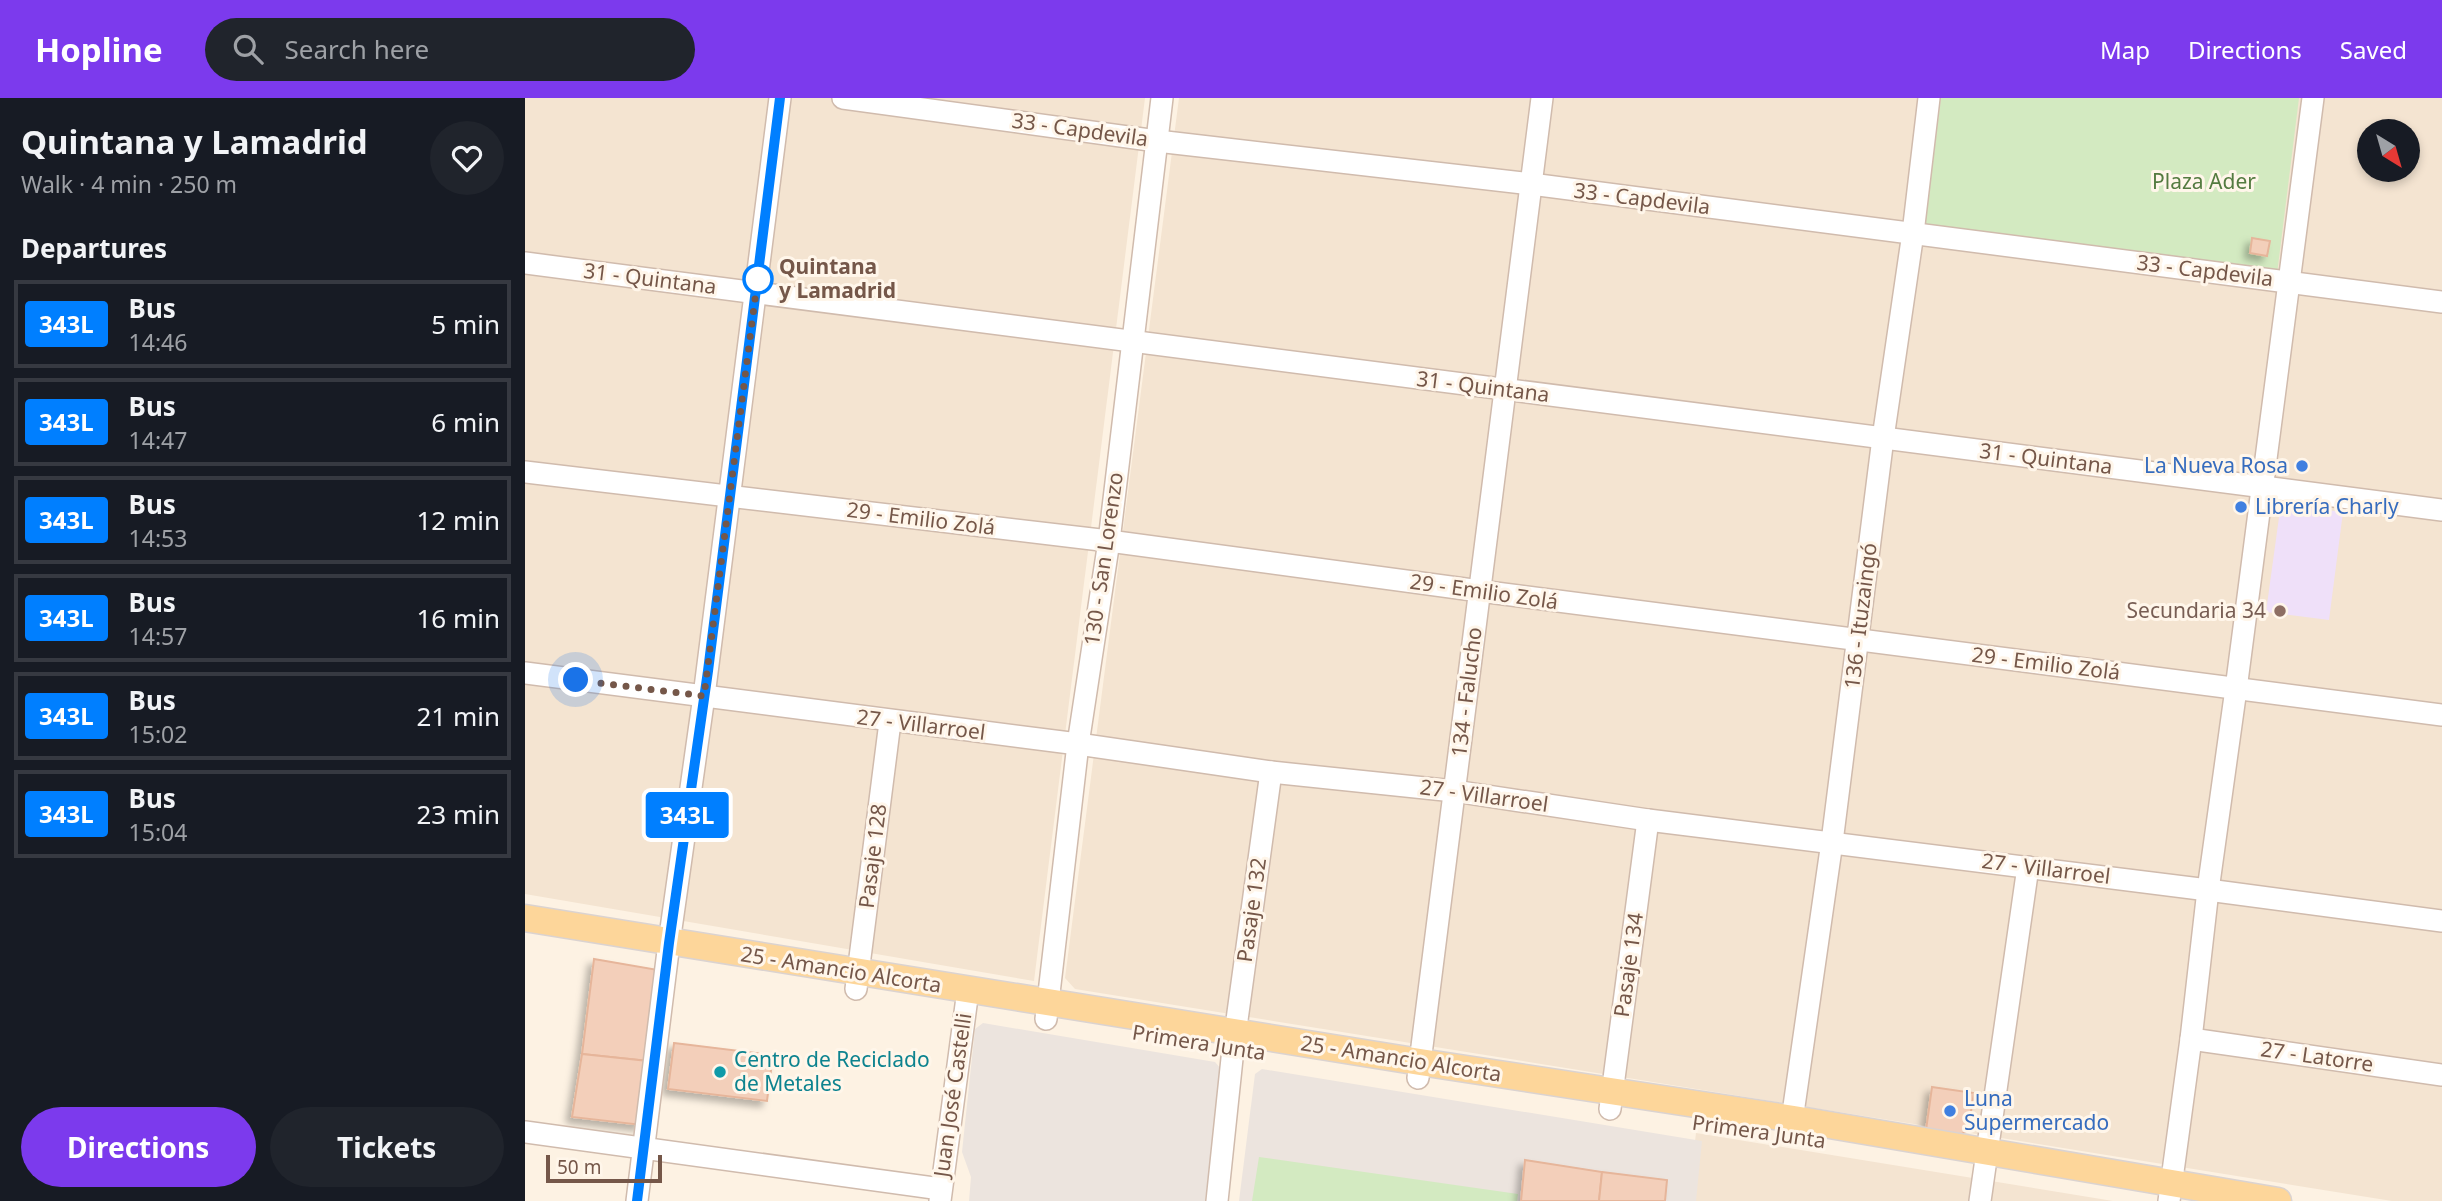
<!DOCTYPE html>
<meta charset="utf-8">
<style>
:root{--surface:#171b24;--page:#20242c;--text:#f1f3f6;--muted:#9ea1a6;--line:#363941;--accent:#7c3aed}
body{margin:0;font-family:"Noto Sans",sans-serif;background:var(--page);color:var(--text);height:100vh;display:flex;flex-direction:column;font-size:26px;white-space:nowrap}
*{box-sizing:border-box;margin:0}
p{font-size:23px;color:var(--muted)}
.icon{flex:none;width:38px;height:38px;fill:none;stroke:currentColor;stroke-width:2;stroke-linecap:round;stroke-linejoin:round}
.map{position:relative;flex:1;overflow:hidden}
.drawer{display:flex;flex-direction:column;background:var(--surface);width:525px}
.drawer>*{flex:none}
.badge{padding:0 14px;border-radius:5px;font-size:24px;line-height:46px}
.needle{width:46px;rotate:143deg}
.fabs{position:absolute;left:1832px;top:21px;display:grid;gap:14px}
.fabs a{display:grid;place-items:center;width:63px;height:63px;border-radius:50%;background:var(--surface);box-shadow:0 4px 10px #0003;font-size:35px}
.scale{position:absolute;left:21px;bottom:18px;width:116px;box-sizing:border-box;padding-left:7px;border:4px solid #755749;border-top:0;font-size:19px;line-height:24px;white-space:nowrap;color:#755749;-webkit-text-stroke:5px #fff6ea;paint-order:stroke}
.you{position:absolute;width:35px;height:35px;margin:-18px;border:5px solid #fff;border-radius:50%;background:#1a73e8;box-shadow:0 0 0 10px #1a73e833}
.map>.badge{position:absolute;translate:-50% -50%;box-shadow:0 0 0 4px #fff}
h2{padding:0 21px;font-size:26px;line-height:63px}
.round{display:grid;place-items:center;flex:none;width:74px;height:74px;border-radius:37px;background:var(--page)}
.headline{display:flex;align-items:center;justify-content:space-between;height:119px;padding:0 21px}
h1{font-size:33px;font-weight:700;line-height:52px}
.cta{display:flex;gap:14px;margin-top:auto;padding:14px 21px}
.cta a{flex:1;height:80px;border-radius:42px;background:var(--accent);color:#fff;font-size:28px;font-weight:700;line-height:80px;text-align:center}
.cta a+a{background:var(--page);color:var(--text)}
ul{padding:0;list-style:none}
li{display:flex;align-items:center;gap:21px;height:88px;margin:0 14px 10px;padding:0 7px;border:4px solid var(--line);border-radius:0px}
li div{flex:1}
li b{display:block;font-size:26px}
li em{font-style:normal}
li .badge{min-width:77px;font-weight:700;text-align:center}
header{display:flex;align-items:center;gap:42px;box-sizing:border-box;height:98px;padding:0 35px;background:var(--accent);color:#fff}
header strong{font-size:33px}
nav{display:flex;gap:38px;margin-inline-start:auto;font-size:24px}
.search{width:490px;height:63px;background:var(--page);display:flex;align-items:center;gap:18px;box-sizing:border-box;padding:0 24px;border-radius:38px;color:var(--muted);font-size:26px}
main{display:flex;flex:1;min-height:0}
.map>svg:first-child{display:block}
.residential{fill:#f4e4d1;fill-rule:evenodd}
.industrial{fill:#ece4de}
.education{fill:#efe0f9}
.green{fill:#d3eac1}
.building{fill:#f3cfba;stroke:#e6b59a;stroke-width:2;filter:url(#shadow)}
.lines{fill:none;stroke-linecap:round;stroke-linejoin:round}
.minor-casing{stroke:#d0bbad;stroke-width:24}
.major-casing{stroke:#dbd3d0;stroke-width:29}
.minor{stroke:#fff;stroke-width:21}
.major{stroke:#fdd69a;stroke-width:26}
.line-casing{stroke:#fff;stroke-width:16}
.line{stroke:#007fff;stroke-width:10}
.walk{stroke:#755749;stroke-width:7;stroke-dasharray:0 12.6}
.stop-dot{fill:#fff;stroke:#007fff;stroke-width:3.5}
.shop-dot{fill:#3f7fe0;stroke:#fff6ea;stroke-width:2.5}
.education-dot{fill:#8d6e63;stroke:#fff6ea;stroke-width:2.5}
.culture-dot{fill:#0f9aa8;stroke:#fff6ea;stroke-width:2.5}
.labels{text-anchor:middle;stroke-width:6;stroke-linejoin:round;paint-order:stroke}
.street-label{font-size:21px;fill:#755749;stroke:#fff6ea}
.park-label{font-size:21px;fill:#547b40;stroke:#fff6ea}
.stop-label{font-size:21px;font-weight:bold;fill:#755749;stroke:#fff6ea;text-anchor:start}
.shop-label{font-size:21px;fill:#366cbe;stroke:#fff6ea;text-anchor:start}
.education-label{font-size:21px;fill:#785e54;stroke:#fff6ea;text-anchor:end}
.culture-label{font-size:21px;fill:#0d838f;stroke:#fff6ea;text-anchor:start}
</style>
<header>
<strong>Hopline</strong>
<div class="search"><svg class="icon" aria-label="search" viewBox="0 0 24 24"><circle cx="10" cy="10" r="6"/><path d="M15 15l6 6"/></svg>Search here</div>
<nav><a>Map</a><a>Directions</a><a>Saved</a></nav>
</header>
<main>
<section class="drawer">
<div class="headline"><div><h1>Quintana y Lamadrid</h1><p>Walk · 4 min · 250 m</p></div><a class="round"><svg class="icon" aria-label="heart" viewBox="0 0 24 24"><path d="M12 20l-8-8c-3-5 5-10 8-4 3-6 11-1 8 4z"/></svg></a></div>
<h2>Departures</h2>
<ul>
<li><span class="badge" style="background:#007fff;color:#fff">343L</span><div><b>Bus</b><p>14:46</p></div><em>5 min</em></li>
<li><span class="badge" style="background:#007fff;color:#fff">343L</span><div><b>Bus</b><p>14:47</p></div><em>6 min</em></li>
<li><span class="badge" style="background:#007fff;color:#fff">343L</span><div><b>Bus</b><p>14:53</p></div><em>12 min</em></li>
<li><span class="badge" style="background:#007fff;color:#fff">343L</span><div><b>Bus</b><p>14:57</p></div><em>16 min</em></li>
<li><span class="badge" style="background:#007fff;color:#fff">343L</span><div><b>Bus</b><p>15:02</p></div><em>21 min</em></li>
<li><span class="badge" style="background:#007fff;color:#fff">343L</span><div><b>Bus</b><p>15:04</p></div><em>23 min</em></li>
</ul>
<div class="cta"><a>Directions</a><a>Tickets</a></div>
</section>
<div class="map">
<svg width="1917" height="1103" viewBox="0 0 1917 1103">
<defs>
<filter id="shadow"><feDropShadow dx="-5.5" dy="5.5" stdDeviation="3.5" flood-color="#0004"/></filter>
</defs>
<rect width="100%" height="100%" fill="#fdf2e3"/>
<g class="residential">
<polygon points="0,0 620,0 509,883 0,796"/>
<path d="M 654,0 L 1917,0 L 1917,1103 L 1867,1103 L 550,891 L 540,880 ZM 1844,33 L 1883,33 L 1883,72 L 1844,72 Z"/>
<polygon points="1171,1035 1588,1103 1163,1103"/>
</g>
<g class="industrial">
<polygon points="458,925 690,964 696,971 680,1103 444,1103 446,1079 437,1054 450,931"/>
<polygon points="737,971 1177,1043 1171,1103 714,1103 730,976"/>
</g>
<polygon class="education" points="1762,407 1818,414 1804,522 1741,514 1755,412"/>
<g class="green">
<polygon points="1416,0 1774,0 1752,176 1399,135"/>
<polygon points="734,1059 993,1096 992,1103 727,1103"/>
</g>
<g class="building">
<polygon points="1727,140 1745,143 1742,158 1725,155"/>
<polygon points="69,861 133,872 123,963 57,956"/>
<polygon points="149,945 248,957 242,1003 143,991"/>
<polygon points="57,956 123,963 117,1027 47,1019"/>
<polygon points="1407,989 1449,995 1443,1032 1435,1037 1401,1032"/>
<polygon points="1000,1062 1077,1074 1074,1103 996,1103"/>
<polygon points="1077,1074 1142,1082 1140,1103 1074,1103"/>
</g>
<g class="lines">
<g class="minor-casing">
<g id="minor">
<polyline points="318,0 632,43 1006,86 1917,204"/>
<polyline points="0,165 1917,412"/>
<polyline points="0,374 584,443 955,493 1917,617"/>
<polyline points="0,575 553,646 746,674 929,693 1123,722 1683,792 1917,823"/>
<polyline points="331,891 365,624"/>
<polyline points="521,921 553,646 584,443 637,0"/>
<polyline points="1666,941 1917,977"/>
<polyline points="893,980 1017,0"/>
<polyline points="1085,1011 1123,722"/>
<polyline points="0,1034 416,1091"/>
<polyline points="1265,1036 1307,744 1358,340 1388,135 1404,0"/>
<polyline points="112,1103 144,845 179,598 255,0"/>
<polyline points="415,1103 443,892"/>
<polyline points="692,1103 708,951 746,674"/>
<polyline points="1455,1103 1503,769"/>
<polyline points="1644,1103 1666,941 1683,792 1711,591 1788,0"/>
</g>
</g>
<g class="major-casing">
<polyline id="major" points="0,820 895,964 1269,1021 1753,1103"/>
</g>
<use href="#minor" class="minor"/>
<use href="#major" class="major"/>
</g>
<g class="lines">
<g class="line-casing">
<polyline id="line" points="112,1103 144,845 183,573 255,0"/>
</g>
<use href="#line" class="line"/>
<polyline class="walk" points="51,582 179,598 234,170 233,181"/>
</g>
<circle class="stop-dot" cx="233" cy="181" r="14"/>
<g class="shop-dot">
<circle cx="1777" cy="368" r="7"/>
<circle cx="1716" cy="409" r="7"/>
<circle cx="1425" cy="1013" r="7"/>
</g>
<circle class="education-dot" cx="1755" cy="513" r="7"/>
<circle class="culture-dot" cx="195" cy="974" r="7"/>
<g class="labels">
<g class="street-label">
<text transform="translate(555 32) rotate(8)" y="7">33 - Capdevila</text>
<text transform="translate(1117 101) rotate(7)" y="7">33 - Capdevila</text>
<text transform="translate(1680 173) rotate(7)" y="7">33 - Capdevila</text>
<text transform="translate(125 181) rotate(7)" y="7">31 - Quintana</text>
<text transform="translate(958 289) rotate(7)" y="7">31 - Quintana</text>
<text transform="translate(1521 361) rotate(7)" y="7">31 - Quintana</text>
<text transform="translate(396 421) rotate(7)" y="7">29 - Emilio Zolá</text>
<text transform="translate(579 461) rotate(-82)" y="7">130 - San Lorenzo</text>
<text transform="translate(959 494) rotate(8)" y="7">29 - Emilio Zolá</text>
<text transform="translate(1336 518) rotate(-83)" y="7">136 - Ituzaingó</text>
<text transform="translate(1521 566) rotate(7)" y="7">29 - Emilio Zolá</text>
<text transform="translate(942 594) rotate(-83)" y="7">134 - Falucho</text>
<text transform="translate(396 627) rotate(7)" y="7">27 - Villarroel</text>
<text transform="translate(959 698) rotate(8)" y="7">27 - Villarroel</text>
<text transform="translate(348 758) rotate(-83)" y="7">Pasaje 128</text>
<text transform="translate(1521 771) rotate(7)" y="7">27 - Villarroel</text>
<text transform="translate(727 812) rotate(-82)" y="7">Pasaje 132</text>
<text transform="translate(1104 867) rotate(-82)" y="7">Pasaje 134</text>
<text transform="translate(316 872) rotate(9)" y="7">25 - Amancio Alcorta</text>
<text transform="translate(674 945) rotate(9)" y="7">Primera Junta</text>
<text transform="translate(1792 959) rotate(8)" y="7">27 - Latorre</text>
<text transform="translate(876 961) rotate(9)" y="7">25 - Amancio Alcorta</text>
<text transform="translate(428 997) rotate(-82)" y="7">Juan José Castelli</text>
<text transform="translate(1234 1034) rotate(8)" y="7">Primera Junta</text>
</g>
<g class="park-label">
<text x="1679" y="91">Plaza Ader</text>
</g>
<g class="stop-label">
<text x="254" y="176">Quintana<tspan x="254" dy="24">y Lamadrid</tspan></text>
</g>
<g class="shop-label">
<text x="1763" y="375" text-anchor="end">La Nueva Rosa</text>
<text x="1730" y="416">Librería Charly</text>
<text x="1439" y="1008">Luna<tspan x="1439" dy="24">Supermercado</tspan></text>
</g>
<g class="education-label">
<text x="1741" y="520">Secundaria 34</text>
</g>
<g class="culture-label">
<text x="209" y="969">Centro de Reciclado<tspan x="209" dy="24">de Metales</tspan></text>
</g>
</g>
</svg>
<div class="fabs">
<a><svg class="needle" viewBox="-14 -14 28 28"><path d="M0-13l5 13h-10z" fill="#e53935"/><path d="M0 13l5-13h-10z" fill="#9ea1a6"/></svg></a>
</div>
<div class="scale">50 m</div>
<div class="you" style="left:51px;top:582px"></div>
<b class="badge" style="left:162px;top:717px;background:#007fff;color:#fff">343L</b>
</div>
</main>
